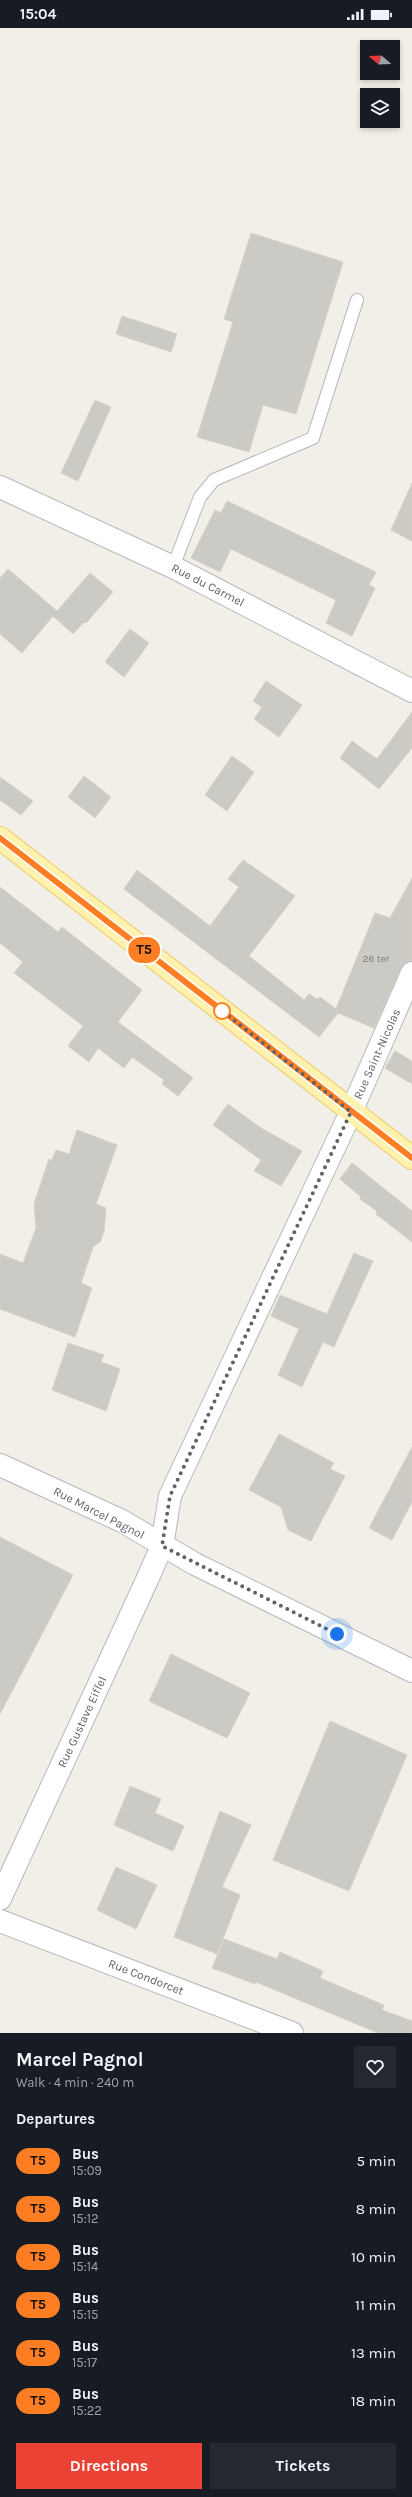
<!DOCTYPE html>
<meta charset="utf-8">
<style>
:root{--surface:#171b24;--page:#242831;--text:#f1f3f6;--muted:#9ea1a6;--accent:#ea4335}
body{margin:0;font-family:Karla,sans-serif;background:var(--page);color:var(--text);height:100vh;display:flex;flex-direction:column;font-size:15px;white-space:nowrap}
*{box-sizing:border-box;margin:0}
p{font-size:13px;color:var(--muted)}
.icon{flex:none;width:22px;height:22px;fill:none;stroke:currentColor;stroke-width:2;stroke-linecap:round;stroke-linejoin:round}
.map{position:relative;height:2005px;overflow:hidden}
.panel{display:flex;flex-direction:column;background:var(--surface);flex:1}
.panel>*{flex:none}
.badge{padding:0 8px;border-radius:13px;font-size:14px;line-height:26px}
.needle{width:26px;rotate:289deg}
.controls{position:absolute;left:360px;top:12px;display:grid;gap:8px}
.controls a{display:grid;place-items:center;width:40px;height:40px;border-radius:0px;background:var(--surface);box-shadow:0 2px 6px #0003;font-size:20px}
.you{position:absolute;width:20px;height:20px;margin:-10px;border:3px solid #fff;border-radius:50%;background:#1a73e8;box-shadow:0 0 0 6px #1a73e833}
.map>.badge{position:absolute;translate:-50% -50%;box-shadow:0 0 0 2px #fff}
h2{padding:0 16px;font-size:15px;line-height:36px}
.round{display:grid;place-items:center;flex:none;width:42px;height:42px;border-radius:0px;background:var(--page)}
.overview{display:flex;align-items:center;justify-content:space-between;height:68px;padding:0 16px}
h1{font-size:19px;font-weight:700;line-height:30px}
.cta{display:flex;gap:8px;margin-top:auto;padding:8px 16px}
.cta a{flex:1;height:46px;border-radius:0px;background:var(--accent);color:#fff;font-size:16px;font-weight:700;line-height:46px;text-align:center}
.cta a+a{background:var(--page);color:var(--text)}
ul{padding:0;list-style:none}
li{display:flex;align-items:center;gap:12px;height:48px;padding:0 16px}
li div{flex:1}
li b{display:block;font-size:15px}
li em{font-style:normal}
li .badge{min-width:44px;font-weight:700;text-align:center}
.status{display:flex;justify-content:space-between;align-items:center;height:28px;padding:0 20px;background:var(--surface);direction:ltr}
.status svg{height:11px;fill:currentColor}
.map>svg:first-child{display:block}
.building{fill:#cccac5;stroke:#d6d1c6}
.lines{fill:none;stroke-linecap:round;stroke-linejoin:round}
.lane-casing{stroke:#b5b8bc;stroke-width:14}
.street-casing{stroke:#b5b8bc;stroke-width:24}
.primary-casing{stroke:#f2c960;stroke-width:24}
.lane{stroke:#fff;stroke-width:12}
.street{stroke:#fff;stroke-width:22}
.primary{stroke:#fff2af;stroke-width:22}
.line-casing{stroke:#fff;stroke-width:9}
.line{stroke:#ff7d23;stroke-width:6}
.walk{stroke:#5f6368;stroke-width:4;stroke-dasharray:0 7.2}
.stop-dot{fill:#fff;stroke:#ff7d23;stroke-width:2}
.labels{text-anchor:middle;stroke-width:3;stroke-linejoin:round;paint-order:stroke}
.number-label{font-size:10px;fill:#7a7d7f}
.street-label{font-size:12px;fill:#5f6368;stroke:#fff}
</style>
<div class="status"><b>15:04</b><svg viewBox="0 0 49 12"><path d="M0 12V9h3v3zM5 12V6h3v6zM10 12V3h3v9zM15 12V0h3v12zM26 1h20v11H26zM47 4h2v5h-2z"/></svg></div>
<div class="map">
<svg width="412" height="2005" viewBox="0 0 412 2005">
<rect width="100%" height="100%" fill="#f1efe8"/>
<g class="building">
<polygon points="251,205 343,234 296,386 263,377 249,424 197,409 233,294 224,291"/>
<polygon points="122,288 177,306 171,324 116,306"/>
<polygon points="95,372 111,379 78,453 61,445"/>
<polygon points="412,455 412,513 391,502"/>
<polygon points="227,473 376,544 369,557 375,560 352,608 326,595 336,572 231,521 220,544 191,530 215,482 221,485"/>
<polygon points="8,541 57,583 90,545 113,564 86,595 84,594 73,606 53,588 22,625 0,606 0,550"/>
<polygon points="130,601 149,615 124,649 105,634"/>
<polygon points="266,653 302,677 279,709 254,691 262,679 253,673"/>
<polygon points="412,684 412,720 379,761 340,730 352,713 377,731"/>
<polygon points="232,728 254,744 227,783 205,767"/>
<polygon points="84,748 111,769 95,790 68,769"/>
<polygon points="0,749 33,773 21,787 0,772"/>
<polygon points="243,832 295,868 249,928 304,972 309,966 317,971 320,969 336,981 375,885 390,890 412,850 412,933 405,935 401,940 374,1000 338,985 319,1009 124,861 137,842 210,898 239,859 228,851"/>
<polygon points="0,859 58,904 62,899 142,962 118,994 193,1050 178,1068 162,1056 164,1052 132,1029 124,1040 98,1020 89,1034 68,1018 83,998 14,945 23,934 0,915"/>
<polygon points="395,1023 412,1033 412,1056 385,1040"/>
<polygon points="228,1076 261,1100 302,1123 281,1158 254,1143 261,1132 213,1097"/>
<polygon points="77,1102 117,1117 96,1176 106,1180 104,1203 100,1214 93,1219 81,1255 92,1260 75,1309 0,1281 0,1226 23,1235 36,1200 34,1176 49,1131 52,1132 56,1122 69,1126"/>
<polygon points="352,1135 412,1183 412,1214 376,1186 377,1183 360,1171 361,1169 340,1151"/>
<polygon points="354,1225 373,1233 334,1319 323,1314 302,1359 278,1347 299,1301 271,1288 280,1267 327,1286"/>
<polygon points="68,1315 104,1327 101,1334 120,1341 106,1383 52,1362"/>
<polygon points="279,1406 334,1435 330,1441 345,1448 311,1513 288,1502 281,1479 249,1462"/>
<polygon points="412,1419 412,1474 392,1512 369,1500"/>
<polygon points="0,1509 73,1547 0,1686"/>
<polygon points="171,1626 250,1665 227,1710 149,1673"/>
<polygon points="330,1693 407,1727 349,1863 273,1832"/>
<polygon points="130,1758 161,1771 155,1785 184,1798 173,1823 114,1797"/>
<polygon points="220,1783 251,1797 222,1859 240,1867 217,1926 174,1909"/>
<polygon points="116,1839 157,1857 136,1901 97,1882"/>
<polygon points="224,1911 277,1931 280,1924 323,1943 320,1950 384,1977 382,1982 412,1993 412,2005 378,2005 256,1954 255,1956 212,1940"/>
</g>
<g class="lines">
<g class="lane-casing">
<polyline id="lane" points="173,539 200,469 214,452 313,410 357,272"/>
</g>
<g class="street-casing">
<g id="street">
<polyline points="0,459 173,539 412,663"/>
<polyline points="0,1437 122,1493 195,1536 412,1643"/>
<polyline points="0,1871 147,1552 162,1518 170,1468 351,1084 412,945"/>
<polyline points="0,1893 292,2005"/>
</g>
</g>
<g class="primary-casing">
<polyline id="primary" points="0,810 412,1130"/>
</g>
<use href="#lane" class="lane"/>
<use href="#street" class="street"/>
<use href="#primary" class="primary"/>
</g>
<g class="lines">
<g class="line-casing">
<polyline id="line" points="0,810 412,1130"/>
</g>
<use href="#line" class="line"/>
<polyline class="walk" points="222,983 217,979 351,1084 170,1468 162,1518 337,1606"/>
</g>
<circle class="stop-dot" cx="222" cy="983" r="8"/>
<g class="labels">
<g class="number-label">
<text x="376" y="934">26 ter</text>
</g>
<g class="street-label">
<text transform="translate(208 557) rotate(27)" y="4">Rue du Carmel</text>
<text transform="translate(377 1026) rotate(-66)" y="4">Rue Saint-Nicolas</text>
<text transform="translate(99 1485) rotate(27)" y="4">Rue Marcel Pagnol</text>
<text transform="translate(82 1694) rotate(-65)" y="4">Rue Gustave Eiffel</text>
<text transform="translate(146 1949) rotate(21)" y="4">Rue Condorcet</text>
</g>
</g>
</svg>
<div class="controls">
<a><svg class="needle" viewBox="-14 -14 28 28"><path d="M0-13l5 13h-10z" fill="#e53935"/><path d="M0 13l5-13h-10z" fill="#9ea1a6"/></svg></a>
<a><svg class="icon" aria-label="layers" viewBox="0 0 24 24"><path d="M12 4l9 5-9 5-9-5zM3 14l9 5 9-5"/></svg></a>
</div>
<div class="you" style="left:337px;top:1606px"></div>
<b class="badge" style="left:144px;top:922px;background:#ff7d23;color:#111">T5</b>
</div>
<section class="panel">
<div class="overview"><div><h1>Marcel Pagnol</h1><p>Walk · 4 min · 240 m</p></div><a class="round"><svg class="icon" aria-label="heart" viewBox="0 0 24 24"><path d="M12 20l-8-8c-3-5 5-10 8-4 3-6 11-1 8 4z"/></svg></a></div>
<h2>Departures</h2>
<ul>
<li><span class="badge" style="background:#ff7d23;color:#111">T5</span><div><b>Bus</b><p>15:09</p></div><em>5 min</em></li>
<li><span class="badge" style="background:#ff7d23;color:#111">T5</span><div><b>Bus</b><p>15:12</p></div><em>8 min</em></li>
<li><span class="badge" style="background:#ff7d23;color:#111">T5</span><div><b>Bus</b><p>15:14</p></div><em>10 min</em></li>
<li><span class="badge" style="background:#ff7d23;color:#111">T5</span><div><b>Bus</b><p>15:15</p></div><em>11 min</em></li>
<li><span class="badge" style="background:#ff7d23;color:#111">T5</span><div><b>Bus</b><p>15:17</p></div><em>13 min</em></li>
<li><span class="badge" style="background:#ff7d23;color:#111">T5</span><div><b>Bus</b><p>15:22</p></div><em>18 min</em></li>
</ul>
<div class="cta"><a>Directions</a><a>Tickets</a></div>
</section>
